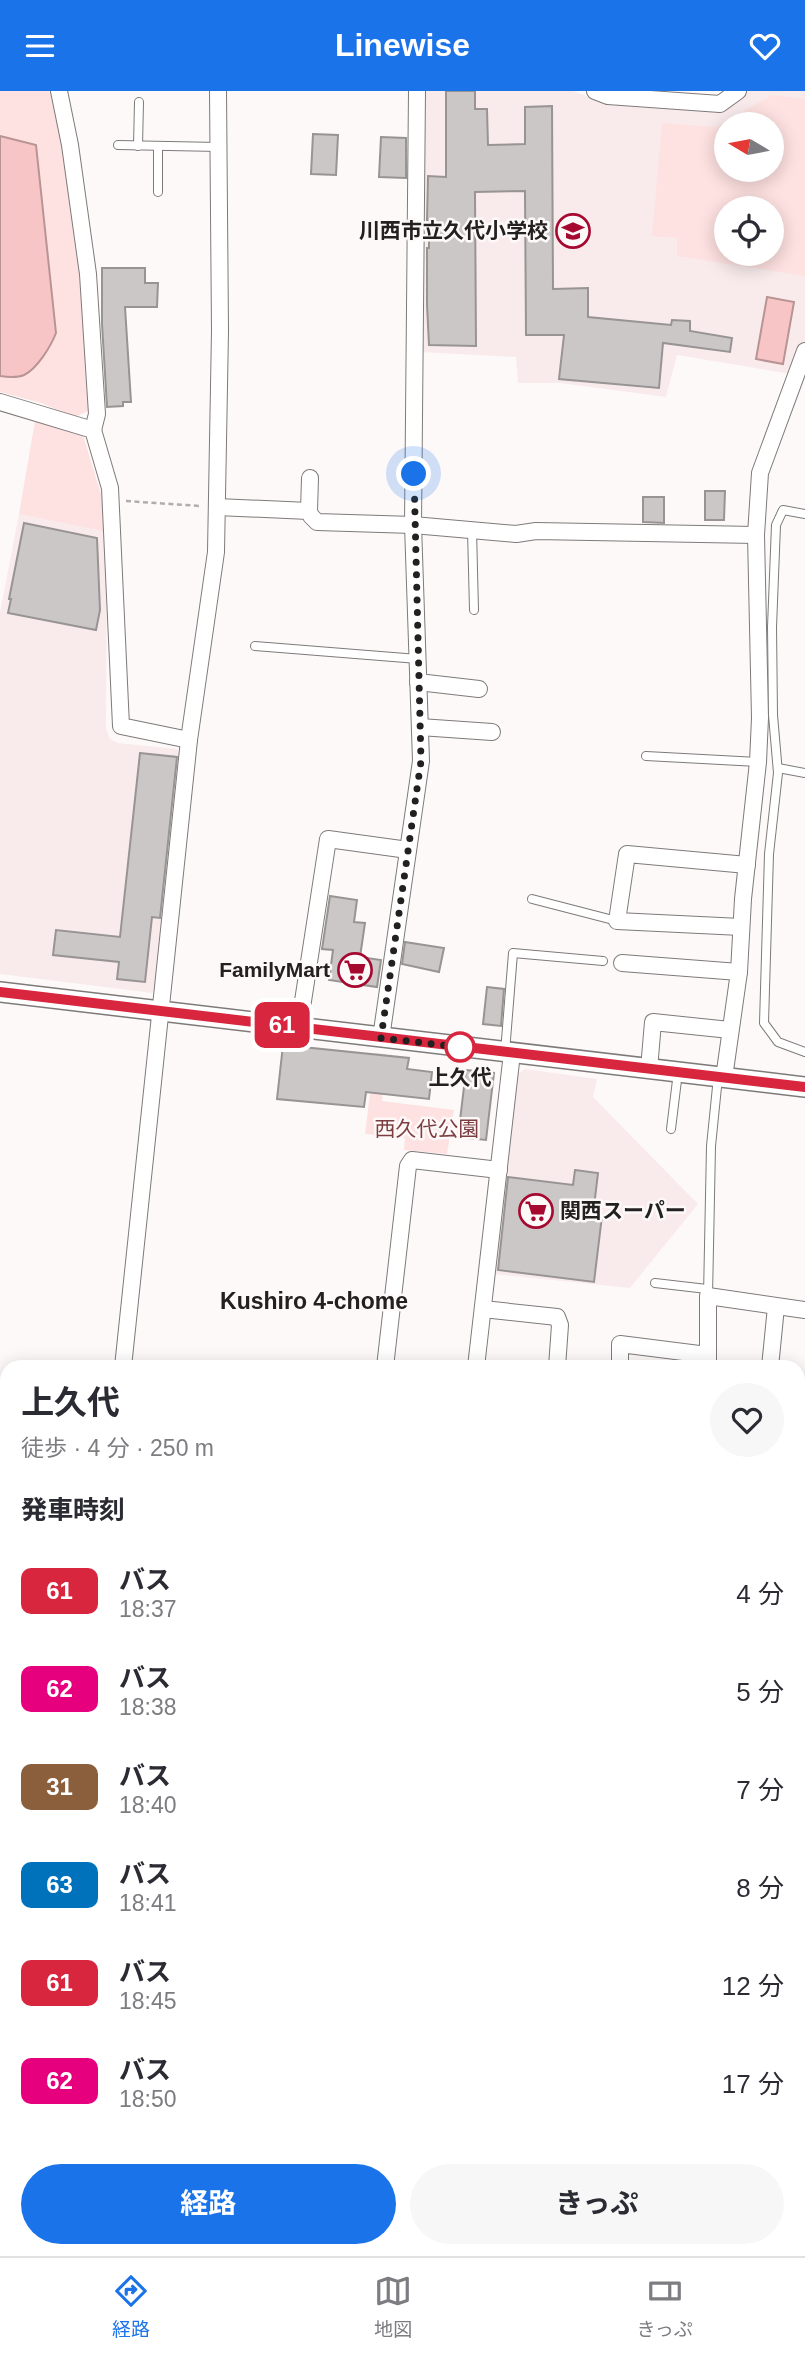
<!DOCTYPE html>
<html lang="ja">
<meta charset="utf-8">
<style>
:root{--surface:#fff;--page:#f7f7f7;--text:#2b2b33;--muted:#7c7c81;--line:#e1e1e2;--accent:#1a73e8}
body{margin:0;font-family:Arial,"Noto Sans JP",sans-serif;background:var(--page);color:var(--text);height:100vh;display:flex;flex-direction:column;font-size:26px;white-space:nowrap}
*{box-sizing:border-box;margin:0}
p{font-size:23px;color:var(--muted)}
.icon{flex:none;width:38px;height:38px;fill:none;stroke:currentColor;stroke-width:2;stroke-linecap:round;stroke-linejoin:round}
.map{position:relative;flex:1;overflow:hidden}
.sheet{position:absolute;left:0px;top:1269px;width:805px;height:898px;display:flex;flex-direction:column;background:var(--surface);border-radius:21px 21px 0 0;box-shadow:0 4px 18px #0003}
.sheet>*{flex:none}
.badge{padding:0 14px;border-radius:10px;font-size:24px;line-height:46px}
.needle{width:46px;rotate:280deg}
.buttons{position:absolute;left:714px;top:21px;display:grid;gap:14px}
.buttons a{display:grid;place-items:center;width:70px;height:70px;border-radius:50%;background:var(--surface);box-shadow:0 4px 18px #0003;font-size:35px}
.you{position:absolute;width:35px;height:35px;margin:-18px;border:5px solid #fff;border-radius:50%;background:#1a73e8;box-shadow:0 0 0 10px #1a73e833}
.map>.badge{position:absolute;translate:-50% -50%;box-shadow:0 0 0 4px #fff}
h2{padding:0 21px;font-size:26px;line-height:63px}
.round{display:grid;place-items:center;flex:none;width:74px;height:74px;border-radius:37px;background:var(--page)}
.summary{display:flex;align-items:center;justify-content:space-between;height:119px;padding:0 21px}
h1{font-size:33px;font-weight:700;line-height:52px}
.cta{display:flex;gap:14px;margin-top:auto;padding:14px 21px}
.cta a{flex:1;height:80px;border-radius:42px;background:var(--accent);color:#fff;font-size:28px;font-weight:700;line-height:80px;text-align:center}
.cta a+a{background:var(--page);color:var(--text)}
ul{padding:0;list-style:none}
li{display:flex;align-items:center;gap:21px;height:98px;padding:0 21px}
li div{flex:1}
li b{display:block;font-size:26px}
li em{font-style:normal}
li .badge{min-width:77px;font-weight:700;text-align:center}
header{display:flex;justify-content:space-between;align-items:center;height:91px;padding:0 21px;background:var(--accent);color:#fff;font-size:32px;font-weight:700}
.dock{display:flex;justify-content:space-around;align-items:center;height:98px;border-top:2px solid var(--line);background:var(--surface);font-size:19px;color:var(--muted)}
.dock a{display:grid;justify-items:center;gap:4px}
.dock .on{color:var(--accent)}
.map>svg:first-child{display:block}
.built{fill:#f9ebeb;fill-rule:evenodd}
.green{fill:#fee1e1;fill-rule:evenodd}
.water{fill:#f8c5c6;stroke:#b89494;stroke-width:2}
.building{fill:#ccc7c7;stroke:#989494;stroke-width:2}
.lines{fill:none;stroke-linecap:round;stroke-linejoin:round}
.service-casing{stroke:#7f7a7a;stroke-width:10}
.minor-casing{stroke:#7f7a7a;stroke-width:18}
.tertiary-casing{stroke:#7f7a7a;stroke-width:22}
.secondary-casing{stroke:#7f7a7a;stroke-width:25}
.path{stroke:#b1adad;stroke-width:2.5;stroke-dasharray:5 3.5;stroke-linecap:butt}
.service{stroke:#fff;stroke-width:8}
.minor{stroke:#fff;stroke-width:16}
.tertiary{stroke:#fff;stroke-width:19}
.secondary{stroke:#fff;stroke-width:23}
.line-casing{stroke:#fff;stroke-width:16}
.line{stroke:#d7263d;stroke-width:10}
.walk{stroke:#222020;stroke-width:7;stroke-dasharray:0 12.6}
.stop-dot{fill:#fff;stroke:#d7263d;stroke-width:3.5}
.labels{text-anchor:middle;stroke-width:5;stroke-linejoin:round;paint-order:stroke}
.poi-label{font-size:21px;font-weight:bold;fill:#222020;stroke:#fef9f9;text-anchor:end}
.stop-label{font-size:21px;font-weight:bold;fill:#222020;stroke:#fef9f9}
.park-label{font-size:21px;fill:#7d3e42;stroke:#fef9f9}
.neighbourhood-label{font-size:23px;font-weight:bold;fill:#222020;stroke:#fef9f9}
</style>
<header><svg class="icon" aria-label="menu" viewBox="0 0 24 24"><path d="M4 6h16M4 12h16M4 18h16"/></svg>Linewise<svg class="icon" aria-label="heart" viewBox="0 0 24 24"><path d="M12 20l-8-8c-3-5 5-10 8-4 3-6 11-1 8 4z"/></svg></header>
<div class="map">
<svg width="805" height="2165" viewBox="0 0 805 2165">
<rect width="100%" height="100%" fill="#fef9f9"/>
<g class="built">
<path d="M 422,0 L 573,0 L 601,10 L 722,18 L 748,0 L 805,0 L 805,250 L 791,283 L 677,264 L 666,306 L 560,292 L 518,292 L 516,266 L 419,261 ZM 726,33 L 772,33 L 772,79 L 726,79 ZM 726,117 L 772,117 L 772,163 L 726,163 Z"/>
<polygon points="19,423 107,441 106,637 110,648 118,652 177,658 182,668 157,894 152,902 0,883 0,521"/>
<polygon points="525,978 597,988 593,1006 698,1113 630,1197 492,1183 515,985"/>
</g>
<g class="green">
<polygon points="0,0 51,0 65,55 94,317 75,326 41,312 0,301"/>
<path d="M 772,4 L 805,8 L 805,185 L 677,165 L 677,147 L 652,145 L 662,32 L 716,36 ZM 772,33 L 772,79 L 726,79 L 726,33 ZM 772,117 L 772,163 L 726,163 L 726,117 Z"/>
<polygon points="35,330 82,341 104,413 107,441 19,423"/>
<polygon points="375,962 386,963 382,1010 454,1019 447,1063 404,1059 405,1047 365,1043"/>
<polygon points="437,2160 510,2160 511,2165 437,2165"/>
</g>
<g class="water">
<path d="M 0,45 L 36,54 L 56,242 C 51,255 37,278 24,284 C 17,287 7,286 0,285 Z"/>
<polygon points="767,206 794,211 783,273 756,268"/>
</g>
<g class="building">
<polygon points="446,0 475,0 475,18 487,18 488,54 525,53 525,16 552,15 553,198 588,197 588,226 671,234 672,229 690,230 690,240 732,247 730,261 663,252 659,297 559,288 564,244 526,244 525,100 475,101 476,255 429,254 427,214 427,157 429,157 429,129 427,129 428,85 446,86"/>
<polygon points="313,43 338,44 336,84 311,83"/>
<polygon points="381,46 406,47 406,87 379,86"/>
<polygon points="102,177 145,177 145,192 158,192 157,216 125,216 131,311 123,311 123,315 107,316 102,233"/>
<polygon points="705,400 725,400 724,429 705,429"/>
<polygon points="643,406 664,406 664,432 643,431"/>
<polygon points="24,432 97,447 100,519 96,539 8,522 11,508 9,508"/>
<polygon points="140,662 177,666 160,827 152,826 145,891 117,888 119,871 53,864 56,839 120,846"/>
<polygon points="330,805 357,809 354,831 365,832 360,866 381,869 377,896 329,889 333,859 322,858"/>
<polygon points="405,851 444,857 439,881 402,873"/>
<polygon points="487,896 504,898 501,935 483,933"/>
<polygon points="283,954 409,967 407,978 432,981 429,1008 366,1001 364,1016 277,1008"/>
<polygon points="466,979 494,982 486,1049 458,1046"/>
<polygon points="575,1079 598,1082 593,1124 602,1125 594,1191 498,1179 508,1086 573,1094"/>
</g>
<g class="lines">
<g class="service-casing">
<g id="service">
<polyline points="118,54 219,56"/>
<polyline points="138,55 139,11"/>
<polyline points="158,101 158,55"/>
<polyline points="805,423 783,419 776,434 772,536 773,624 778,682 769,763 764,932 778,951 805,961"/>
<polyline points="472,439 474,519"/>
<polyline points="255,555 418,568"/>
<polyline points="646,665 758,671"/>
<polyline points="778,677 805,682"/>
<polyline points="532,808 617,830"/>
<polyline points="505,961 513,862 603,870"/>
<polyline points="671,1038 678,981"/>
<polyline points="655,1192 707,1198"/>
<polyline points="708,1205 711,1055 718,986"/>
<polyline points="804,1939 805,1939"/>
</g>
</g>
<g class="minor-casing">
<g id="minor">
<polyline points="59,0 70,54 88,183 97,323 93,339"/>
<polyline points="595,0 608,5 720,13 738,0"/>
<polyline points="0,311 93,339 110,397 121,635 189,649"/>
<polyline points="310,387 309,420 311,425 317,431 413,434 516,443 536,440 756,444"/>
<polyline points="217,416 309,420"/>
<polyline points="418,591 479,598"/>
<polyline points="420,636 492,641"/>
<polyline points="741,836 617,830 627,763 747,774"/>
<polyline points="622,872 739,881"/>
<polyline points="299,936 328,748 408,759"/>
<polyline points="381,947 421,670 413,434 417,0"/>
<polyline points="649,978 653,931 730,939"/>
<polyline points="724,987 739,881 743,808 758,671 760,627 756,444 760,382 805,260"/>
<polyline points="483,1218 557,1226 560,1234 557,1276"/>
<polyline points="123,1276 189,649 216,461 220,240 218,0"/>
<polyline points="385,1276 408,1075 412,1069 499,1079"/>
<polyline points="476,1276 512,962"/>
<polyline points="620,1276 620,1253 707,1264"/>
<polyline points="708,1276 708,1205 805,1219"/>
<polyline points="770,1276 776,1216"/>
<polyline points="798,1502 805,1500"/>
<polyline points="798,1595 805,1624"/>
<polyline points="798,1670 805,1670"/>
<polyline points="798,1737 805,1736"/>
<polyline points="0,1764 7,1748"/>
<polyline points="798,1872 805,1872"/>
<polyline points="798,2014 805,2013"/>
<polyline points="0,2151 7,2155"/>
<polyline points="15,2160 25,2165"/>
<polyline points="171,2160 172,2165"/>
<polyline points="572,2160 573,2165"/>
</g>
</g>
<g class="tertiary-casing">
<g id="tertiary">
<polyline points="0,901 805,996"/>
<polyline points="0,1676 7,1675"/>
</g>
</g>
<g class="secondary-casing">
<g id="secondary">
<polyline points="792,2160 805,2160"/>
<polyline points="689,2165 699,2162 725,2160"/>
</g>
</g>
<g class="path">
<polyline points="126,410 200,415"/>
<polyline points="518,2160 518,2165"/>
</g>
<use href="#service" class="service"/>
<use href="#minor" class="minor"/>
<use href="#tertiary" class="tertiary"/>
<use href="#secondary" class="secondary"/>
</g>
<g class="lines">
<g class="line-casing">
<polyline id="line" points="0,901 805,996"/>
</g>
<use href="#line" class="line"/>
<polyline class="walk" points="414,383 421,670 381,947 460,956"/>
</g>
<defs>
<g id="school-ring" transform="scale(1.75)"><circle r="9.5" fill="#fef9f9" stroke="#a50930" stroke-width="1.5"/><path d="M0-5L7-2L0 1L-7-2ZM-4 1L0 2.5L4 1V4Q0 6-4 4Z" fill="#a50930"/></g>
<g id="supermarket-ring" transform="scale(1.75)"><circle r="9.5" fill="#fef9f9" stroke="#a50930" stroke-width="1.5"/><path d="M-6-5.5h2.5l.6 2H6L4.5 2H-2.5L-4.4-4H-6ZM-1.5 3.2a1.3 1.3 0 1 0 .1 0ZM3 3.2a1.3 1.3 0 1 0 .1 0Z" fill="#a50930"/></g>
</defs>
<g fill-rule="evenodd">
<use href="#school-ring" x="573" y="140"/>
<use href="#supermarket-ring" x="355" y="879"/>
<use href="#supermarket-ring" x="536" y="1120"/>
</g>
<circle class="stop-dot" cx="460" cy="956" r="14"/>
<g class="labels">
<g class="poi-label">
<text x="548" y="147">川西市立久代小学校</text>
<text x="330" y="886">FamilyMart</text>
<text x="560" y="1127" text-anchor="start">関西スーパー</text>
</g>
<g class="stop-label">
<text x="460" y="994">上久代</text>
</g>
<g class="park-label">
<text x="427" y="1045">西久代公園</text>
</g>
<g class="neighbourhood-label">
<text x="314" y="1218">Kushiro 4-chome</text>
</g>
</g>
</svg>
<div class="buttons">
<a><svg class="needle" viewBox="-14 -14 28 28"><path d="M0-13l5 13h-10z" fill="#e53935"/><path d="M0 13l5-13h-10z" fill="#7c7c81"/></svg></a>
<a><svg class="icon" aria-label="locate" viewBox="0 0 24 24"><circle cx="12" cy="12" r="6"/><path d="M12 2v4M12 18v4M2 12h4M18 12h4"/></svg></a>
</div>
<div class="you" style="left:414px;top:383px"></div>
<b class="badge" style="left:282px;top:934px;background:#d7263d;color:#fff">61</b>
<section class="sheet">
<div class="summary"><div><h1>上久代</h1><p>徒歩 · 4 分 · 250 m</p></div><a class="round"><svg class="icon" aria-label="heart" viewBox="0 0 24 24"><path d="M12 20l-8-8c-3-5 5-10 8-4 3-6 11-1 8 4z"/></svg></a></div>
<h2>発車時刻</h2>
<ul>
<li><span class="badge" style="background:#d7263d;color:#fff">61</span><div><b>バス</b><p>18:37</p></div><em>4 分</em></li>
<li><span class="badge" style="background:#e6007e;color:#fff">62</span><div><b>バス</b><p>18:38</p></div><em>5 分</em></li>
<li><span class="badge" style="background:#8b5e3c;color:#fff">31</span><div><b>バス</b><p>18:40</p></div><em>7 分</em></li>
<li><span class="badge" style="background:#0072bc;color:#fff">63</span><div><b>バス</b><p>18:41</p></div><em>8 分</em></li>
<li><span class="badge" style="background:#d7263d;color:#fff">61</span><div><b>バス</b><p>18:45</p></div><em>12 分</em></li>
<li><span class="badge" style="background:#e6007e;color:#fff">62</span><div><b>バス</b><p>18:50</p></div><em>17 分</em></li>
</ul>
<div class="cta"><a>経路</a><a>きっぷ</a></div>
</section>
</div>
<nav class="dock">
<a class="on"><svg class="icon" aria-label="directions" viewBox="0 0 24 24"><path d="M12 3l9 9-9 9-9-9zM9 14v-3h6M13 9l2 2-2 2"/></svg>経路</a>
<a><svg class="icon" aria-label="map" viewBox="0 0 24 24"><path d="M3 6l6-2 6 2 6-2v14l-6 2-6-2-6 2zM9 4v14M15 6v14"/></svg>地図</a>
<a><svg class="icon" aria-label="tickets" viewBox="0 0 24 24"><path d="M3 7h18v10H3zM15 7v10"/></svg>きっぷ</a>
</nav>
